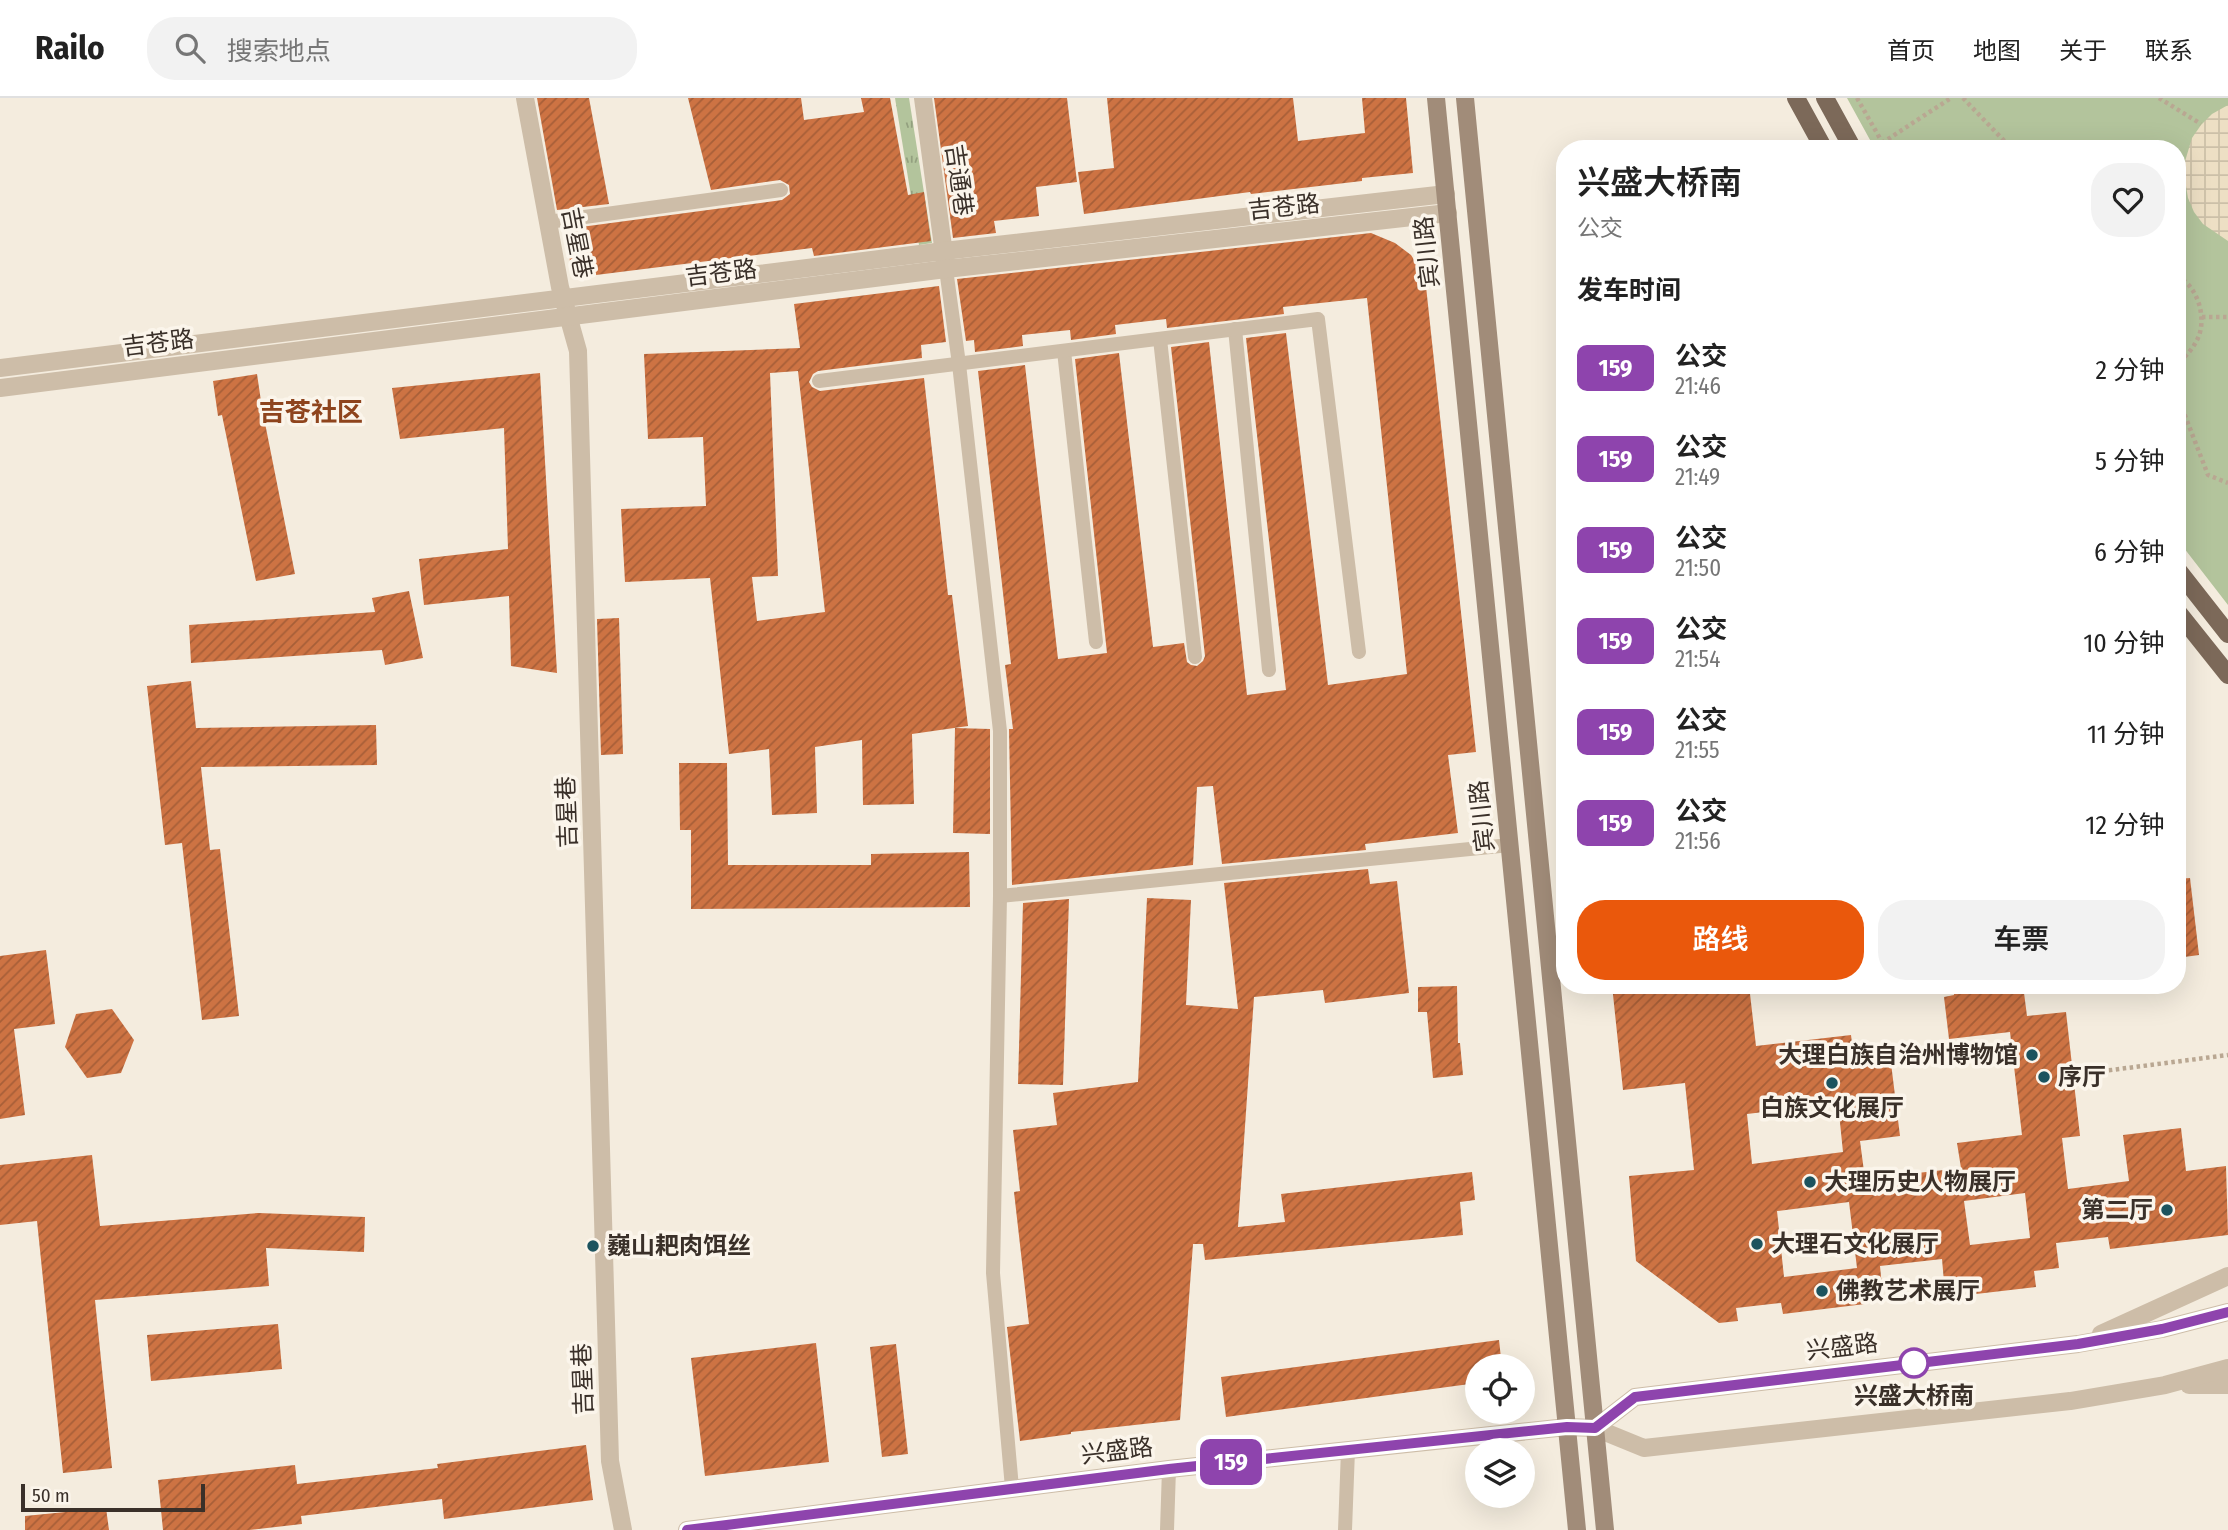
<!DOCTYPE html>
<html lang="zh">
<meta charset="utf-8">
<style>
:root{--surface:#fff;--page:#f2f2f2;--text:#222;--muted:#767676;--line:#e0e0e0;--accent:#ea580c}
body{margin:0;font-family:"Fira Sans Condensed","Noto Sans SC",sans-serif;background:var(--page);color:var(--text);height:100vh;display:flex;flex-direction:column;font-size:26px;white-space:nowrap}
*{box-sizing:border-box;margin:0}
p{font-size:23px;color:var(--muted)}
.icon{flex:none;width:38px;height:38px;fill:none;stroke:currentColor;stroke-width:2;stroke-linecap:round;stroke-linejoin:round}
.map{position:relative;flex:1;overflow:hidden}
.sheet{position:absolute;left:1556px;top:42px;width:630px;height:854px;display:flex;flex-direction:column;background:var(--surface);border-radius:28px;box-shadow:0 7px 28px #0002}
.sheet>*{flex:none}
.badge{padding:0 14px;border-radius:10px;font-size:24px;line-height:46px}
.tools{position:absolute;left:1465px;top:1256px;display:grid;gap:14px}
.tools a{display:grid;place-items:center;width:70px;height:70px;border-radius:50%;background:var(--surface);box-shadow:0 7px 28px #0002;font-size:35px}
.scale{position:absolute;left:21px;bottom:18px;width:184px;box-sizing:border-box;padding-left:7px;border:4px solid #3a3029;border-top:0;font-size:19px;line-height:24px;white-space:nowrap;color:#3a3029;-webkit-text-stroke:5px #fbf5eb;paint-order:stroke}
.map>.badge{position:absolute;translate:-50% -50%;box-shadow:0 0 0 4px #fff}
h2{padding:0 21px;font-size:26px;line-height:63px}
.round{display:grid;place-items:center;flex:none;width:74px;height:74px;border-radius:28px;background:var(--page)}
.overview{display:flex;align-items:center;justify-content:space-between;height:119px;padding:0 21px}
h1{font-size:33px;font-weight:600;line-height:52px}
.cta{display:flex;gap:14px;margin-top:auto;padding:14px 21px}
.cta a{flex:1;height:80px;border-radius:28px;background:var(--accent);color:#fff;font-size:28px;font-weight:600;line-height:80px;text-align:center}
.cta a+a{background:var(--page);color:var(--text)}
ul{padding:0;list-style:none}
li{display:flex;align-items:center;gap:21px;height:91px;padding:0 21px}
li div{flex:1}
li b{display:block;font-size:26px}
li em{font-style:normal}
li .badge{min-width:77px;font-weight:700;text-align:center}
header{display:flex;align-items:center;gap:42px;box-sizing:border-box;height:98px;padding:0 35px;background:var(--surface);border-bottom:2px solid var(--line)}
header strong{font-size:33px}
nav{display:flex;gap:38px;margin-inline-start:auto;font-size:24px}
.search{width:490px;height:63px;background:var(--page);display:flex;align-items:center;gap:18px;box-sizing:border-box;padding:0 24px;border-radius:28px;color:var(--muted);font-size:26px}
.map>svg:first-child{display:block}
.grass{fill:url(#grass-tufts)}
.green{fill:#b3c49c}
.plaza{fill:url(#plaza-grid)}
.building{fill:url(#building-hatch);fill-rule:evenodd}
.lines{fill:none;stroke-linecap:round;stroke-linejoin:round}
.path{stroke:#b9a792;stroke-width:4.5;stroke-dasharray:3.5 3.5;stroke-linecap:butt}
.service{stroke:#cdbda8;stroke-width:14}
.minor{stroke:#cdbda8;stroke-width:18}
.tertiary{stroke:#cdbda8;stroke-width:18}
.secondary{stroke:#a18c79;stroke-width:18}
.primary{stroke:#7c6959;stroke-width:18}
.line-casing{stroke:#fff;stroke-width:16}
.line{stroke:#8e44ad;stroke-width:10}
.poi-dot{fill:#1c535e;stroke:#fbf5eb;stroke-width:2.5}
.stop-dot{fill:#fff;stroke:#8e44ad;stroke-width:3.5}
.labels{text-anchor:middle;stroke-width:7;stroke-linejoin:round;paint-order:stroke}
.street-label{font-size:24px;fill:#3a3029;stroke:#fbf5eb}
.poi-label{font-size:24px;font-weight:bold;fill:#3a3029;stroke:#fbf5eb;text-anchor:start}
.stop-label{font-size:24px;font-weight:bold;fill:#3a3029;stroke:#fbf5eb}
.neighbourhood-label{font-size:26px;font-weight:bold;fill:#8e441d;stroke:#fbf5eb}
</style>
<header>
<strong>Railo</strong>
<div class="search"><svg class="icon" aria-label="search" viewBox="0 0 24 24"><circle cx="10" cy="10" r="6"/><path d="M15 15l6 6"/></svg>搜索地点</div>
<nav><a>首页</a><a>地图</a><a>关于</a><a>联系</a></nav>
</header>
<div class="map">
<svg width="2228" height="1432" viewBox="0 0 2228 1432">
<defs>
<pattern id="grass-tufts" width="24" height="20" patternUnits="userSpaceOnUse" patternTransform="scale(1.75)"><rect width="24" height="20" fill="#b3c49c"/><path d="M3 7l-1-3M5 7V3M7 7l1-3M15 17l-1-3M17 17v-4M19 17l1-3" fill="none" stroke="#93a07f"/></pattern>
<pattern id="plaza-grid" width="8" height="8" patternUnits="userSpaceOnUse" patternTransform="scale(1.75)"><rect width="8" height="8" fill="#eddfc4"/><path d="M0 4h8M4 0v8" fill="none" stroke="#ccc0a8"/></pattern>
<pattern id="building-hatch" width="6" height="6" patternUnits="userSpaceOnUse" patternTransform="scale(1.75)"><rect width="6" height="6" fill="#cd7343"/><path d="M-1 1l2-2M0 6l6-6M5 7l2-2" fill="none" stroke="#a75f38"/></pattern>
</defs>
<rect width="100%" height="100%" fill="#f4ecde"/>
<polygon class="grass" points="895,0 909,0 932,145 919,147"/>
<polygon class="green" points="1847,0 2228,0 2228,507 2177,441 2177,51 1875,51"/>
<polygon class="plaza" points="2228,7 2228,143 2203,126 2194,114 2188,100 2183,70 2192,40 2201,27 2212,16"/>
<g class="building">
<polygon points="537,0 589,0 609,106 557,112"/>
<polygon points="688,0 801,0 804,22 864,14 861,0 890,0 908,97 924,94 931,143 814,158 812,150 572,180 566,131 782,102 790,96 789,87 780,82 711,92"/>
<polygon points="934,0 1067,0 1077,84 1036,89 1039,118 994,123 996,135 953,140"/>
<polygon points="1107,0 1293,0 1298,43 1365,35 1362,0 1406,0 1413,75 1362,80 1362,83 1251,96 1250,94 1084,116 1078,74 1114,70"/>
<polygon points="1371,135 1395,145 1411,157 1425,179 1476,654 1448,657 1458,735 1365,746 1366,752 1222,766 1213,688 1197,689 1193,767 1012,787 1009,631 1013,631 1005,567 1011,566 978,273 1025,267 1058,561 1107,555 1075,261 1119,255 1153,549 1184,545 1187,564 1191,567 1197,568 1203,563 1205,558 1171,249 1209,244 1247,597 1286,592 1246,240 1286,235 1328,587 1407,576 1367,200 1283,209 1284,216 1167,230 1166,221 1115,227 1116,236 1071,242 1070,232 1022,237 1023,248 975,254 974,242 966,243 957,181"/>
<path d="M 939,188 L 946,244 L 921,247 L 922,260 L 818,273 L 813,276 L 809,284 L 812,289 L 820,293 L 924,280 L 948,497 L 952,497 L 968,628 L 912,636 L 914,706 L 863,707 L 862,642 L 815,649 L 817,715 L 772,717 L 769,651 L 729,656 L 710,480 L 625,484 L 621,411 L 706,408 L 703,339 L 648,341 L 644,256 L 800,250 L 794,206 ZM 798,273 L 825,514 L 757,523 L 752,479 L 778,478 L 770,275 Z"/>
<polygon points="540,275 557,575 511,568 509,498 424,507 419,461 508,451 504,330 400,341 392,290"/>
<polygon points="257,276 262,310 295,476 256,483 222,317 218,318 213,283"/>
<polygon points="409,493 423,560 385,567 382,552 191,565 189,527 375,514 372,500"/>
<polygon points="619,520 623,656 601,657 597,521"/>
<polygon points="191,583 196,630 376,627 377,667 201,669 210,752 220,751 239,918 202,922 182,745 165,747 147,588"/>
<polygon points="955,630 990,631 990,736 953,735"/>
<polygon points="679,665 727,665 728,767 871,767 871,756 969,754 970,809 691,811 691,732 680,732"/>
<polygon points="1368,771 1370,786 1397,783 1409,895 1325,905 1323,892 1254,899 1238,1129 1285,1124 1281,1096 1472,1074 1475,1102 1460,1104 1463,1137 1205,1162 1203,1146 1193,1146 1180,1322 1071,1334 1071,1336 1020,1343 1007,1229 1029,1226 1014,1094 1020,1093 1013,1032 1057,1027 1053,995 1138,984 1147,800 1191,802 1186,907 1238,911 1224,785"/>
<polygon points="2190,780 2199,857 2177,860 2177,781"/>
<polygon points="1069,801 1063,987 1018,986 1023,805"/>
<polygon points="46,852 55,926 14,931 25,1017 0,1021 0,858"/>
<path d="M 1612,887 L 1749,887 L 1756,948 L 1851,937 L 1854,962 L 1890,957 L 1900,1038 L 1860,1043 L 1865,1081 L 1961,1070 L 1957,1045 L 2022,1037 L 2010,934 L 1949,941 L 1944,899 L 1954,897 L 1953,887 L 2023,887 L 2027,918 L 2066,914 L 2080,1038 L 2062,1040 L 2068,1091 L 2129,1083 L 2123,1037 L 2181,1030 L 2186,1073 L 2226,1068 L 2228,1137 L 2110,1151 L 2108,1139 L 2056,1145 L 2059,1170 L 2034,1173 L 2036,1189 L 1976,1196 L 1974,1180 L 1944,1184 L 1942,1161 L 1880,1168 L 1883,1199 L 1864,1201 L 1865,1206 L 1783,1216 L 1781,1205 L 1736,1210 L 1738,1223 L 1719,1225 L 1636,1163 L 1629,1078 L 1694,1072 L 1685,985 L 1623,992 ZM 1838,1005 L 1843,1054 L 1752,1066 L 1747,1016 ZM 2025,1095 L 2030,1140 L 1970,1147 L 1964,1103 ZM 1849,1104 L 1857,1170 L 1784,1179 L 1777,1113 Z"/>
<polygon points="1457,888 1458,945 1460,945 1463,977 1433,980 1427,914 1418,914 1418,889"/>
<polygon points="112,911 134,942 121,975 87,980 65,949 76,916"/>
<polygon points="92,1057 100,1128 258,1115 365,1119 364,1154 266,1150 269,1188 95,1202 112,1370 63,1375 37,1123 0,1127 0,1067"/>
<polygon points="278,1226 282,1271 151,1283 147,1237"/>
<polygon points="1499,1242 1502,1269 1477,1269 1477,1285 1226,1319 1221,1279"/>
<polygon points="816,1245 829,1364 705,1378 691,1260"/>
<polygon points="896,1246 908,1356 882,1359 870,1249"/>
<polygon points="586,1347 593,1402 444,1421 442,1401 301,1418 302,1426 249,1432 163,1432 158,1382 295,1367 297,1386 438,1370 437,1366"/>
<polygon points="106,1410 109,1432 25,1432 25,1418"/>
</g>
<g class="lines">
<g class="path">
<polyline points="1857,0 1886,51"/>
<polyline points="1963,0 2012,51"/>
<polyline points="2159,0 2201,26"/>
<polyline points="1882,45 1951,0"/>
<path d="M 2177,178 C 2198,188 2207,220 2198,240 C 2193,251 2186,258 2177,266"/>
<polyline points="2202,219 2228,219"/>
<polyline points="2177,297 2208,377 2228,385"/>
<polyline points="2088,975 2228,957"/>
</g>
<g class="service">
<polyline points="548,124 781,92"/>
<polyline points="946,171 959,266 1000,633 1000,798 993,1175 1012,1390"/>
<polyline points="1235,231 1269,572"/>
<polyline points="1160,241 1195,559"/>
<polyline points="1064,253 1096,544"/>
<polyline points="819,283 1318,221 1359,554"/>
<polyline points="1000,798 1510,747"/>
<polyline points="1167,1432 1169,1371"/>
<polyline points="1345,1432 1348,1352"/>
</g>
<g class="minor">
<polyline points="525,0 560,189 578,253 610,1363 623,1432"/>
<polyline points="923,0 945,163"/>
<polyline points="0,270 944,153 1446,96"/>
<polyline points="0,290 946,171 1448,115"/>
</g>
<g class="tertiary">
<polyline points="2101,1236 2228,1178"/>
<polyline points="2189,1287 2228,1287"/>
<polyline points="1595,1330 1635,1299 2078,1246 2162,1231 2228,1214"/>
<polyline points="687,1432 1169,1371 1567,1329 1595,1330 1644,1350 2070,1303 2165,1287 2228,1270"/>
</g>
<g class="secondary">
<polyline points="1436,0 1577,1432"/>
<polyline points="1465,0 1605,1432"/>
</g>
<g class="primary">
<polyline points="1796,0 1824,51"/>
<polyline points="1825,0 1853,51"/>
<polyline points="2177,471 2228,536"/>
<polyline points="2177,513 2228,577"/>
</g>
</g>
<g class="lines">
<g class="line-casing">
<polyline id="line" points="687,1432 1169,1371 1567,1329 1595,1330 1635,1299 2078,1246 2162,1231 2228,1214"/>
</g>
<use href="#line" class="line"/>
</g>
<g class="poi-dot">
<circle cx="2032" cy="957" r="7"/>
<circle cx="2044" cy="979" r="7"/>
<circle cx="1832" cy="985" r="7"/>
<circle cx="1810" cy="1084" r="7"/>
<circle cx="2167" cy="1112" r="7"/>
<circle cx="1757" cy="1146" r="7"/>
<circle cx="593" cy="1148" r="7"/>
<circle cx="1822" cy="1193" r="7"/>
</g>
<circle class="stop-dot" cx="1914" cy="1265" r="14"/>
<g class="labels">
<g class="street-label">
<text transform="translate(959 82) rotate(82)" y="8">吉通巷</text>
<text transform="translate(1284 109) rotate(-6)" y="8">吉苍路</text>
<text transform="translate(577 145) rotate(79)" y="8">吉星巷</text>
<text transform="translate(1427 154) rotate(-96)" y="8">宾川路</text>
<text transform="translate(721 175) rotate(-7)" y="8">吉苍路</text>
<text transform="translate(158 245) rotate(-7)" y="8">吉苍路</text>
<text transform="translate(567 714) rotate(-92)" y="8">吉星巷</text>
<text transform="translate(1482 718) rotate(-96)" y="8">宾川路</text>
<text transform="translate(1842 1249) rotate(-7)" y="8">兴盛路</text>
<text transform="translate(583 1281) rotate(-92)" y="8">吉星巷</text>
<text transform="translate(1117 1353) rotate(-7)" y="8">兴盛路</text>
</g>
<g class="poi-label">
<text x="2018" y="965" text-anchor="end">大理白族自治州博物馆</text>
<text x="2058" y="987">序厅</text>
<text x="1832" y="1018" text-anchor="middle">白族文化展厅</text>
<text x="1824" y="1092">大理历史人物展厅</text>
<text x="2153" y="1120" text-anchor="end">第二厅</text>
<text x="1771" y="1154">大理石文化展厅</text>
<text x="607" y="1156">巍山耙肉饵丝</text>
<text x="1836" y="1201">佛教艺术展厅</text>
</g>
<g class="stop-label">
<text x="1914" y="1306">兴盛大桥南</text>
</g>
<g class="neighbourhood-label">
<text x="311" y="323">吉苍社区</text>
</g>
</g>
</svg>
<div class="tools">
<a><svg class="icon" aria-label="locate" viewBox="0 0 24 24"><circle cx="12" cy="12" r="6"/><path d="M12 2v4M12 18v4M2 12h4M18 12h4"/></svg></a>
<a><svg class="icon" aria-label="layers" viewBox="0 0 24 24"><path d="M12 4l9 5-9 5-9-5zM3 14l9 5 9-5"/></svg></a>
</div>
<div class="scale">50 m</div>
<b class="badge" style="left:1231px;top:1364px;background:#8e44ad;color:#fff">159</b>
<section class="sheet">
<div class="overview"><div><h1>兴盛大桥南</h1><p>公交</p></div><a class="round"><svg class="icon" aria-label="heart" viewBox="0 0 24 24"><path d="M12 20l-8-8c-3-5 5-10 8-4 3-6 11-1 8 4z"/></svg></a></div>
<h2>发车时间</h2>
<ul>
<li><span class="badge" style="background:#8e44ad;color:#fff">159</span><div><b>公交</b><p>21:46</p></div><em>2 分钟</em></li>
<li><span class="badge" style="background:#8e44ad;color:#fff">159</span><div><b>公交</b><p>21:49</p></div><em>5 分钟</em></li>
<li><span class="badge" style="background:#8e44ad;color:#fff">159</span><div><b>公交</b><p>21:50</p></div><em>6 分钟</em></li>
<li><span class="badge" style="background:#8e44ad;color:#fff">159</span><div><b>公交</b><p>21:54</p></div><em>10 分钟</em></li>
<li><span class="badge" style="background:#8e44ad;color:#fff">159</span><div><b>公交</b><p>21:55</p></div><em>11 分钟</em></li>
<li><span class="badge" style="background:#8e44ad;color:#fff">159</span><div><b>公交</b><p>21:56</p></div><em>12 分钟</em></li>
</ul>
<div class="cta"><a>路线</a><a>车票</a></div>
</section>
</div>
